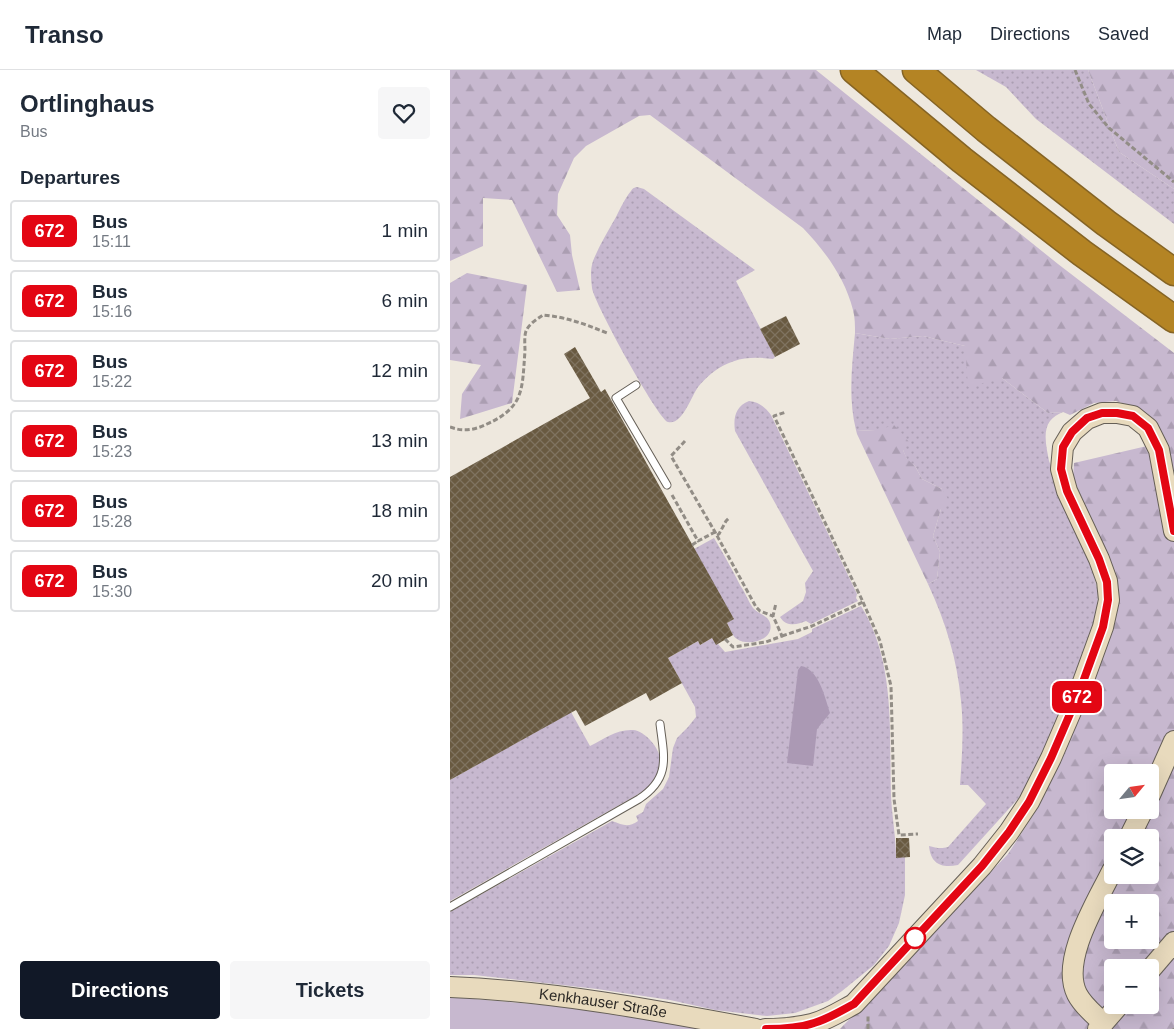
<!DOCTYPE html>
<meta charset="utf-8">
<style>
:root{--surface:#fff;--page:#f6f6f7;--text:#1f2937;--muted:#747a83;--line:#e0e1e3;--accent:#111827}
body{margin:0;font-family:Arial,sans-serif;background:var(--page);color:var(--text);height:100vh;display:flex;flex-direction:column;font-size:19px;white-space:nowrap}
*{box-sizing:border-box;margin:0}
p{font-size:16px;color:var(--muted)}
.icon{flex:none;width:28px;height:28px;fill:none;stroke:currentColor;stroke-width:2;stroke-linecap:round;stroke-linejoin:round}
.map{position:relative;flex:1;overflow:hidden}
.details{display:flex;flex-direction:column;background:var(--surface);width:450px}
.details>*{flex:none}
.badge{padding:0 10px;border-radius:8px;font-size:18px;line-height:32px}
.needle{width:32px;rotate:61deg}
.controls{position:absolute;left:654px;top:694px;display:grid;gap:10px}
.controls a{display:grid;place-items:center;width:55px;height:55px;border-radius:5px;background:var(--surface);box-shadow:0 5px 20px #0002;font-size:25px}
.map>.badge{position:absolute;translate:-50% -50%;box-shadow:0 0 0 2px #fff}
h2{padding:0 20px;font-size:19px;line-height:45px}
.round{display:grid;place-items:center;flex:none;width:52px;height:52px;border-radius:5px;background:var(--page)}
.overview{display:flex;align-items:center;justify-content:space-between;height:85px;padding:0 20px}
h1{font-size:24px;font-weight:600;line-height:38px}
.action{display:flex;gap:10px;margin-top:auto;padding:10px 20px}
.action a{flex:1;height:58px;border-radius:5px;background:var(--accent);color:#fff;font-size:20px;font-weight:600;line-height:58px;text-align:center}
.action a+a{background:var(--page);color:var(--text)}
ul{padding:0;list-style:none}
li{display:flex;align-items:center;gap:15px;height:62px;margin:0 10px 8px;padding:0 10px;border:2px solid var(--line);border-radius:5px}
li div{flex:1}
li b{display:block;font-size:19px}
li em{font-style:normal}
li .badge{min-width:55px;font-weight:700;text-align:center}
header{display:flex;align-items:center;gap:30px;box-sizing:border-box;height:70px;padding:0 25px;background:var(--surface);border-bottom:1px solid var(--line)}
header strong{font-size:24px}
nav{display:flex;gap:28px;margin-inline-start:auto;font-size:18px}
main{display:flex;flex:1;min-height:0}
.map>svg:first-child{display:block}
.grass{fill:url(#grass-dots)}
.forest{fill:url(#forest-firs);fill-rule:evenodd}
.garden{fill:#c7b8cf}
.water{fill:#ab99b4}
.building{fill:url(#building-cross-hatch)}
.lines{fill:none;stroke-linecap:round;stroke-linejoin:round}
.lane-casing{stroke:#655f57;stroke-width:9}
.secondary-casing{stroke:#655f57;stroke-width:22}
.highway-casing{stroke:#856425;stroke-width:29}
.path{stroke:#928d86;stroke-width:3;stroke-dasharray:5 2.5;stroke-linecap:butt}
.lane{stroke:#fff;stroke-width:7}
.secondary{stroke:#e8dabd;stroke-width:20}
.highway{stroke:#b48424;stroke-width:26}
.line-casing{stroke:#fff;stroke-width:11}
.line{stroke:#e30613;stroke-width:8}
.stop-dot{fill:#fff;stroke:#e30613;stroke-width:2.5}
.labels{text-anchor:middle;stroke-width:5;stroke-linejoin:round;paint-order:stroke}
.street-label{font-size:15px;fill:#2d2a26;stroke:#eee8de}
</style>
<header>
<strong>Transo</strong>
<nav><a>Map</a><a>Directions</a><a>Saved</a></nav>
</header>
<main>
<section class="details">
<div class="overview"><div><h1>Ortlinghaus</h1><p>Bus</p></div><a class="round"><svg class="icon" aria-label="heart" viewBox="0 0 24 24"><path d="M12 20l-8-8c-3-5 5-10 8-4 3-6 11-1 8 4z"/></svg></a></div>
<h2>Departures</h2>
<ul>
<li><span class="badge" style="background:#e30613;color:#fff">672</span><div><b>Bus</b><p>15:11</p></div><em>1 min</em></li>
<li><span class="badge" style="background:#e30613;color:#fff">672</span><div><b>Bus</b><p>15:16</p></div><em>6 min</em></li>
<li><span class="badge" style="background:#e30613;color:#fff">672</span><div><b>Bus</b><p>15:22</p></div><em>12 min</em></li>
<li><span class="badge" style="background:#e30613;color:#fff">672</span><div><b>Bus</b><p>15:23</p></div><em>13 min</em></li>
<li><span class="badge" style="background:#e30613;color:#fff">672</span><div><b>Bus</b><p>15:28</p></div><em>18 min</em></li>
<li><span class="badge" style="background:#e30613;color:#fff">672</span><div><b>Bus</b><p>15:30</p></div><em>20 min</em></li>
</ul>
<div class="action"><a>Directions</a><a>Tickets</a></div>
</section>
<div class="map">
<svg width="724" height="959" viewBox="0 0 724 959">
<defs>
<pattern id="grass-dots" width="8" height="8" patternUnits="userSpaceOnUse" patternTransform="scale(1.25)"><rect width="8" height="8" fill="#c7b8cf"/><path d="M2 2h.1M6 6h.1" fill="none" stroke="#ab9eb2" stroke-width="1.8" stroke-linecap="round"/></pattern>
<pattern id="forest-firs" width="22" height="20" patternUnits="userSpaceOnUse" patternTransform="scale(1.25)"><rect width="22" height="20" fill="#c7b8cf"/><path d="M5 1l3.5 6h-7zM16 11l3.5 6h-7z" fill="#ab9eb2"/></pattern>
<pattern id="building-cross-hatch" width="8" height="8" patternUnits="userSpaceOnUse" patternTransform="scale(1.25)"><rect width="8" height="8" fill="#695a41"/><path d="M0 0l8 8M0 8l8-8" fill="none" stroke="#7f7360"/></pattern>
</defs>
<rect width="100%" height="100%" fill="#eee8de"/>
<g class="grass">
<polygon points="526,0 638,0 669,82 724,119 724,154 586,49 556,17"/>
<path d="M 187,117 L 194,119 L 305,200 L 286,211 L 325,287 L 323,289 C 299,286 282,288 262,303 C 257,307 252,312 248,317 C 242,325 232,356 218,352 C 208,349 144,233 142,218 C 141,209 140,200 143,191 C 149,176 158,161 166,147 C 170,139 175,128 181,121 C 183,118 183,118 187,117 Z"/>
<path d="M 405,263 L 440,269 L 473,266 L 515,276 L 552,308 L 598,343 L 613,342 C 608,344 603,347 600,351 C 592,362 597,379 599,391 L 643,502 L 648,522 L 647,545 L 634,588 L 596,676 L 574,722 L 508,795 C 492,798 481,795 479,776 C 486,778 491,779 498,777 L 536,734 L 518,715 L 510,715 C 512,687 514,659 511,631 C 507,589 496,553 478,514 L 487,509 L 490,482 L 483,466 L 491,439 L 492,419 L 472,409 L 465,396 L 457,390 L 453,380 L 425,361 L 406,360 C 398,328 402,296 405,263 Z"/>
<path d="M 299,331 C 309,332 315,337 321,345 L 407,524 L 406,528 L 408,531 L 361,554 L 356,551 C 347,555 336,557 330,547 L 353,531 L 356,522 L 355,513 L 363,501 L 285,361 C 283,347 286,336 299,331 Z"/>
<path d="M 264,468 C 273,483 282,499 290,515 C 295,522 298,531 303,538 C 308,544 318,545 320,553 C 325,570 298,577 287,569 C 282,566 280,558 277,553 L 283,549 L 244,479 Z"/>
<path d="M 411,536 C 446,592 439,663 441,726 C 442,747 446,767 446,787 L 455,787 L 455,825 L 449,853 L 439,876 L 424,895 L 392,921 L 378,931 L 345,943 L 317,946 L 265,940 L 220,930 L 147,919 L 24,905 L 0,905 L 0,842 L 162,751 C 173,755 178,758 188,751 L 186,746 L 193,742 L 196,734 L 213,719 L 219,707 L 223,678 L 227,668 L 238,657 L 246,647 L 245,637 L 218,588 L 248,571 L 250,575 L 262,568 L 266,574 L 268,574 L 275,582 L 348,569 L 362,562 L 362,559 Z"/>
<path d="M 121,642 L 140,676 C 154,669 167,659 183,660 C 195,661 210,678 210,690 C 211,695 208,705 206,709 C 201,717 193,721 185,726 L 0,831 L 0,710 Z"/>
</g>
<g class="forest">
<path d="M 0,0 L 366,0 L 608,194 L 724,283 L 724,959 L 390,959 L 558,784 L 584,744 L 622,655 L 657,569 L 649,465 L 623,409 L 624,393 L 697,376 L 690,339 L 666,331 L 644,333 L 620,345 L 613,342 L 598,343 L 552,308 L 518,317 L 515,276 L 473,266 L 440,269 L 405,263 C 405,256 405,247 403,240 C 395,208 375,181 353,158 L 200,45 L 189,46 L 136,76 L 124,88 L 108,124 L 107,145 L 120,165 L 122,185 L 130,220 L 107,222 L 62,130 L 33,128 L 33,176 L 0,191 ZM 662,702 L 700,702 L 700,740 L 662,740 ZM 662,768 L 700,768 L 700,805 L 662,805 ZM 662,832 L 700,832 L 700,870 L 662,870 ZM 662,898 L 700,898 L 700,935 L 662,935 Z"/>
<polygon points="638,0 724,0 724,119 669,82"/>
<polygon points="17,203 77,215 62,333 10,349 12,324 31,295 0,290 0,213"/>
<polygon points="444,355 459,372 453,380 457,389 465,396 472,409 492,419 498,429 491,439 483,466 490,482 487,509 478,514 407,364 406,360 425,361"/>
</g>
<polygon class="garden" points="0,927 130,938 255,959 0,959"/>
<path class="water" d="M 351,596 C 369,599 375,628 380,643 L 367,659 L 363,696 L 337,693 L 348,600 Z"/>
<g class="building">
<polygon points="336,246 350,274 325,287 310,259"/>
<polygon points="125,277 151,322 155,319 284,549 277,553 283,565 266,575 262,568 250,575 248,571 218,588 232,613 200,631 196,623 135,656 126,640 0,710 0,407 140,328 114,284"/>
<polygon points="446,768 459,768 460,787 446,788"/>
</g>
<g class="lines">
<g class="lane-casing">
<g id="lane">
<polyline points="186,315 166,328 217,415"/>
<path d="M 0,837 L 189,729 C 221,708 214,687 210,654"/>
</g>
</g>
<g class="secondary-casing">
<g id="secondary">
<polyline points="700,725 724,671"/>
<polyline points="679,768 693,740"/>
<polyline points="700,900 724,872"/>
<path id="s1" d="M 0,917 C 103,921 204,940 306,959"/>
<path d="M 653,953 C 644,944 633,936 627,924 C 610,890 647,832 662,801"/>
<path d="M 315,959 C 331,959 346,958 362,954 C 377,950 391,941 404,934 L 532,796 L 559,762 L 579,732 L 601,688 L 629,623 L 653,557 L 659,530 L 657,511 L 649,489 L 617,421 L 611,399 L 613,377 L 622,362 L 637,349 L 652,343 L 667,343 L 683,346 L 698,358 L 709,380 L 724,461"/>
<polyline points="648,959 669,935"/>
</g>
</g>
<g class="highway-casing">
<g id="highway">
<polyline points="404,0 512,90 632,183 724,249"/>
<polyline points="466,0 536,59 656,153 724,202"/>
</g>
</g>
<g class="path">
<polyline points="625,0 639,34 659,58 724,112"/>
<path d="M 0,357 C 13,362 25,360 37,354 C 75,337 72,318 75,281 C 75,275 74,267 76,261 C 79,254 87,249 93,245 C 116,247 135,254 157,263"/>
<polyline points="235,371 221,386 265,462 306,537 310,541 323,546"/>
<polyline points="222,425 248,471 265,462"/>
<polyline points="267,465 269,464 276,451 279,448"/>
<polyline points="242,475 248,471"/>
<polyline points="413,532 430,571 441,616 444,729 449,765 468,764"/>
<polyline points="332,566 362,556 413,532 324,346 336,342"/>
<polyline points="275,569 283,577 316,572 332,566 323,546 326,533"/>
<polyline points="418,959 418,946"/>
<polyline points="724,959 724,958"/>
</g>
<use href="#lane" class="lane"/>
<use href="#secondary" class="secondary"/>
<use href="#highway" class="highway"/>
</g>
<g class="lines">
<g class="line-casing">
<path id="line" d="M 316,959 C 332,959 349,958 364,953 C 378,949 391,941 404,934 L 532,796 L 559,762 L 579,732 L 601,688 L 629,623 L 653,557 L 658,530 L 657,512 L 649,489 L 617,421 L 611,399 L 613,377 L 622,362 L 637,348 L 652,343 L 667,343 L 683,346 L 698,358 L 709,380 L 724,461"/>
</g>
<use href="#line" class="line"/>
</g>
<circle class="stop-dot" cx="465" cy="868" r="10"/>
<g class="labels">
<g class="street-label">
<text dy="5" stroke="none"><textPath href="#s1" startOffset="154">Kenkhauser Straße</textPath></text>
</g>
</g>
</svg>
<div class="controls">
<a><svg class="needle" viewBox="-14 -14 28 28"><path d="M0-13l5 13h-10z" fill="#e53935"/><path d="M0 13l5-13h-10z" fill="#747a83"/></svg></a>
<a><svg class="icon" aria-label="layers" viewBox="0 0 24 24"><path d="M12 4l9 5-9 5-9-5zM3 14l9 5 9-5"/></svg></a>
<a>+</a>
<a>−</a>
</div>
<b class="badge" style="left:627px;top:627px;background:#e30613;color:#fff">672</b>
</div>
</main>
